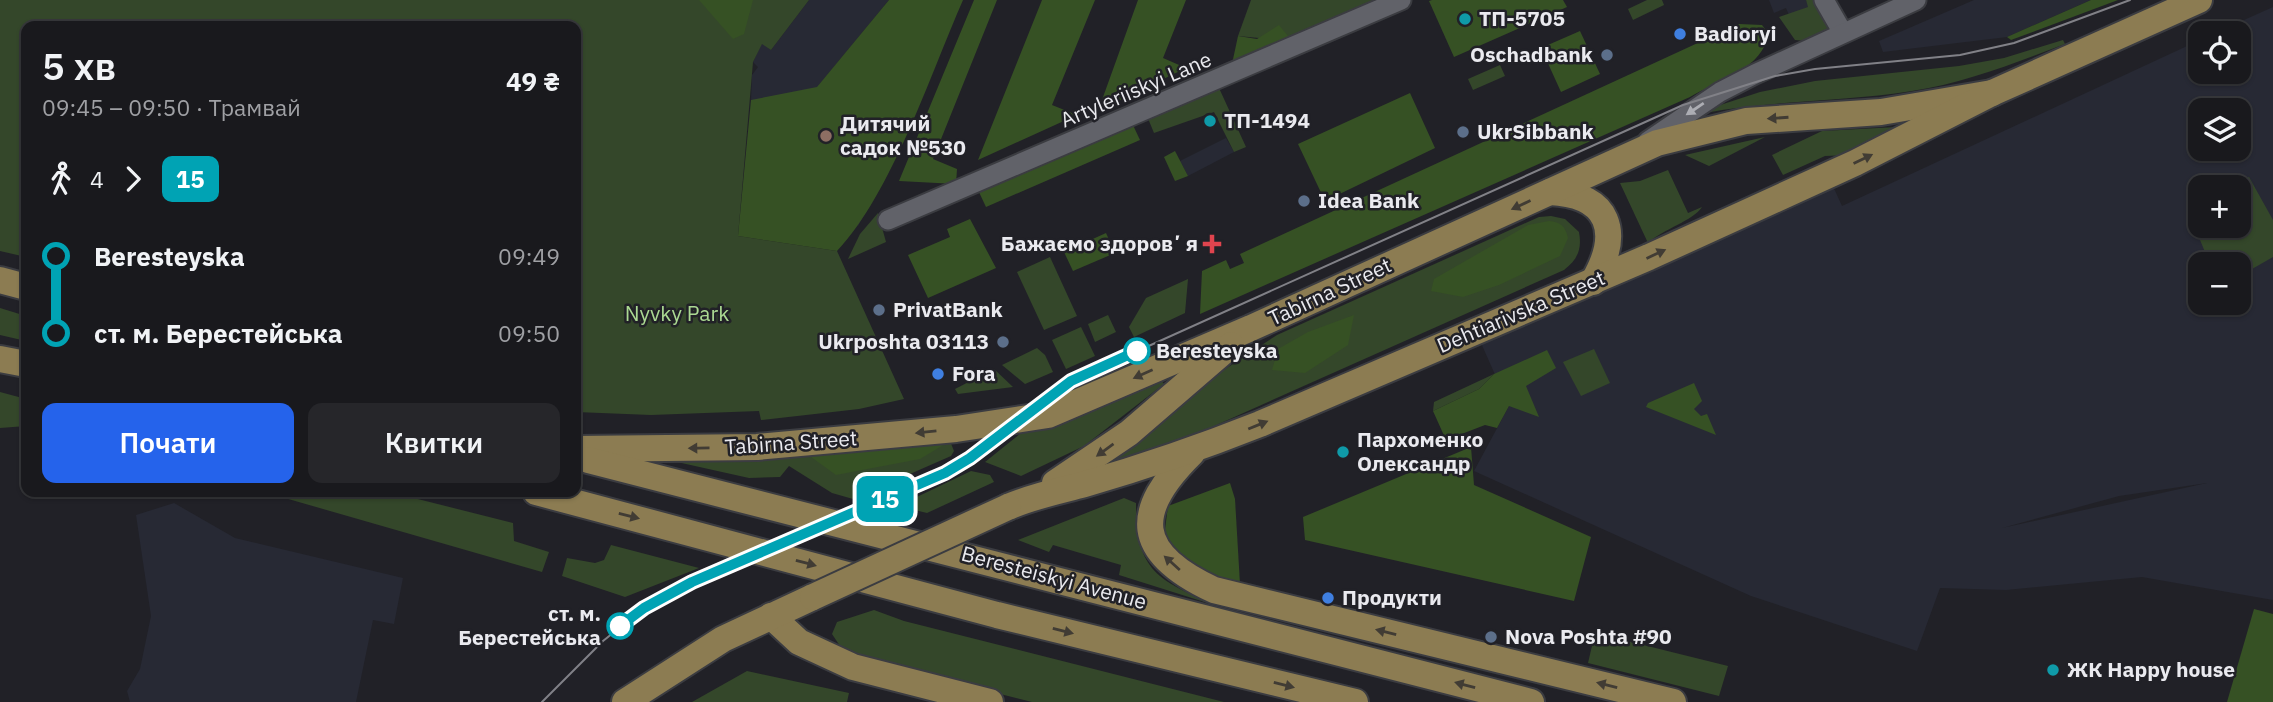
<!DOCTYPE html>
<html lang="uk">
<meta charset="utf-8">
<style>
:root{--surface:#19191d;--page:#26262a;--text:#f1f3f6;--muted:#9fa0a4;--line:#37383b;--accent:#2563eb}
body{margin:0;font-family:"IBM Plex Sans",sans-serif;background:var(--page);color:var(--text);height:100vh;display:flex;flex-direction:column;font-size:26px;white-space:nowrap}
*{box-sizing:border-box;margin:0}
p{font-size:23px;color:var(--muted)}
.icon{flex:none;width:38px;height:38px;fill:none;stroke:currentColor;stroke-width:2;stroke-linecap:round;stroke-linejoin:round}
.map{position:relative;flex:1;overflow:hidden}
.side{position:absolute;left:21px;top:21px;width:560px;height:476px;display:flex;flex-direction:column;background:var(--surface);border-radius:14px;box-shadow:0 2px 5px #0004,0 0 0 2px var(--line)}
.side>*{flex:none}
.badge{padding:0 14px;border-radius:10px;font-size:24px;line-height:46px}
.fabs{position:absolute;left:2188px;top:21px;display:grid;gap:14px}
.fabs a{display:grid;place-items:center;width:63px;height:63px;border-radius:14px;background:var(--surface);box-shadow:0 2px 5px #0004,0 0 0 2px var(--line);font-size:35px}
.map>.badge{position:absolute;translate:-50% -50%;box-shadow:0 0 0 4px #fff}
.legs{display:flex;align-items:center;gap:10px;height:77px;padding:0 21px;font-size:23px}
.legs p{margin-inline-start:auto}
.head{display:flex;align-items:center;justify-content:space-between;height:119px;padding:0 21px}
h1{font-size:38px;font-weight:600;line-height:52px}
.button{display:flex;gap:14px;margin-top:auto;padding:14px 21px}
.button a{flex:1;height:80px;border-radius:14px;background:var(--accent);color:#fff;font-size:28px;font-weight:600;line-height:80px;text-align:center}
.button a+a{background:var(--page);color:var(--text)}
ul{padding:0 21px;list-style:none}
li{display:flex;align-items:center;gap:24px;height:77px;font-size:26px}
li i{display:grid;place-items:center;width:10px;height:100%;margin:0 9px;background:currentColor}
li i::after{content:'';width:18px;height:18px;margin:-9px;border:5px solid;border-radius:50%;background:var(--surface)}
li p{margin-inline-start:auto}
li:first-child i{background:linear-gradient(#0000 50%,currentColor 0)}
li:last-child i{background:linear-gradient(currentColor 50%,#0000 0)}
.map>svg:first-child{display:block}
.built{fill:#272934;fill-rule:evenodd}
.green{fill:#34472a}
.forest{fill:#365124}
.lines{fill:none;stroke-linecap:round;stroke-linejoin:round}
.minor-casing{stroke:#3b3c41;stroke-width:23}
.major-casing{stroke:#3b3c41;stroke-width:30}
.minor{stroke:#616269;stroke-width:19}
.major{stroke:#8c7c52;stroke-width:26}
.tram{stroke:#818187;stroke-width:2}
.major-bridge-casing{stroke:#3b3c41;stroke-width:30;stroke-linecap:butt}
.major-bridge{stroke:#8c7c52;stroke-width:26}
.oneway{fill:#acadb3}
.oneway2{fill:#413c34}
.line-1-casing{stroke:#fff;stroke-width:16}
.line-1{stroke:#00a3b4;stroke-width:10}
.culture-dot{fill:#0f9aa8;stroke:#212127;stroke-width:2.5}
.shop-dot{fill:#3f7fe0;stroke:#212127;stroke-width:2.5}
.service-dot{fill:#5c6f8a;stroke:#212127;stroke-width:2.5}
.education-dot{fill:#8d6e63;stroke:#212127;stroke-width:2.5}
.health-dot{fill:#e0444e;stroke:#212127;stroke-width:2.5}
.stop-1-dot{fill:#fff;stroke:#00a3b4;stroke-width:3.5}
.labels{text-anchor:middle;stroke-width:5;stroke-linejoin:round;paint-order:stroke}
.poi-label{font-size:21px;font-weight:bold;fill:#eaeaef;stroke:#212127;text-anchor:start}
.street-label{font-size:21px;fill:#eaeaef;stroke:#212127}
.park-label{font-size:21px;fill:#abd992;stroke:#212127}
.stop-label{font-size:21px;font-weight:bold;fill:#eaeaef;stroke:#212127;text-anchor:start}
</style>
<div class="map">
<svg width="2273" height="702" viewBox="0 0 2273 702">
<rect width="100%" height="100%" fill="#212127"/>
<g class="built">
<polygon points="809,0 889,0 819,85 889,172 858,226 751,100 752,75 758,67 753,62 762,43 771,50"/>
<polygon points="1769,0 1806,0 1809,7 1789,15 1786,8 1774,13"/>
<polygon points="1974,0 2091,0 2007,37 1883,52 1879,41"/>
<path d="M 2273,7 L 2273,600 L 2142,577 L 2006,590 L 1940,588 L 1917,651 L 1751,596 L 1474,471 L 1509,406 L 1481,343 L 1832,184 L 1842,206 L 2200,40 L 2200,72 L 2238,72 L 2238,33 L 2215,33 ZM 2200,110 L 2238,110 L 2238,149 L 2200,149 ZM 2200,187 L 2238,187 L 2238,226 L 2200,226 ZM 2200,264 L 2238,264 L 2238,303 L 2200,303 ZM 2207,483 L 2002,528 L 2119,496 Z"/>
<polygon points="1226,138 1234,152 1188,176 1180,161"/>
<polygon points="174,503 235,538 403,578 394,624 373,620 356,702 130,702 127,691 140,669 151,616 136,515"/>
</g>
<g class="green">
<polygon points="0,0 809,0 771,50 762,44 753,62 738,236 837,251 904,399 859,409 761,420 759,411 651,415 576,412 576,26 26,26 26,257 0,251"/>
<polygon points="1251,0 1386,0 1292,41 1238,36"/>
<polygon points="1647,0 1662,0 1664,5 1633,20 1628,9"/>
<polygon points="1806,0 1821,0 1831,23 1827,32 1806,41 1795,40 1779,17 1808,7"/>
<path d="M 2063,40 L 2065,44 C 2015,63 1965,83 1912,91 C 1843,102 1774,100 1705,113 L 1705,110 L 1760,92 L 1815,81 L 1959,66 L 2004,58 Z"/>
<polygon points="1500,65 1505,76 1473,90 1468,79"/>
<polygon points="1219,88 1246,147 1234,152 1214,112 1154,133 1147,116"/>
<polygon points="1897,127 1850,155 1825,156 1783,175 1772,155 1822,131"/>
<polygon points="1765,137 1709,166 1685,155"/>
<path d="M 1668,170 L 1688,213 L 1702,207 C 1693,221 1663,229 1648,243 L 1620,183 L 1640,181 Z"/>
<polygon points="2249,177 2273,220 2273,257 2238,277 2238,264 2210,264 2193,223 2200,220 2200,226 2238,226 2238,187 2229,187"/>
<polygon points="878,213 886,242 848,259 860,234"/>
<path d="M 1551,216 L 1565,219 L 1579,232 C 1582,249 1578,259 1564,270 L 1203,431 L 1081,480 L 1204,383 L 1277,335 L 1539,217 Z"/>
<polygon points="1050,257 1077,316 1044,330 1017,272"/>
<polygon points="1188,279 1185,313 1134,337 1129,327 1146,298"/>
<polygon points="0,308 26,316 26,341 0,335"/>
<polygon points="1108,315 1116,332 1095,342 1088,324"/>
<polygon points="1081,327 1095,356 1066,369 1052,340"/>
<polygon points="1037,348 1045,355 1053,372 1025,384 1002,365"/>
<polygon points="1594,349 1610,383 1581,396 1563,362"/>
<polygon points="994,369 1013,387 958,394 955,389"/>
<polygon points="1494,374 1479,389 1433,411 1434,402"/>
<polygon points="1161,380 1164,384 1084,446 1021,476 985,462 1021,433 1053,424"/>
<polygon points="0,392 26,399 26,426 0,428"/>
<polygon points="950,441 954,451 951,456 853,499 832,493 789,466 780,477 749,478 668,460"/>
<polygon points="971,471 990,475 994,482 927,513 898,506"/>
<polygon points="264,492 390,492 513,523 514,541 549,552 542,572"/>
<path d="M 1124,498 L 1136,503 C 1136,571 1157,579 1214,605 L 1119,575 L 1121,565 L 1053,545 L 1049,552 L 1018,540 Z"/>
<polygon points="611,545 699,568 625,597 562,576 567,558 595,563 604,560"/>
<polygon points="874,610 904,621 1224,702 1032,702 846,655 832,634 837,622"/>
<polygon points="1595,633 1728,666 1719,696 1588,663"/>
<polygon points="747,671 849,693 847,702 692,702"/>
</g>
<g class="forest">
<polygon points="699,0 753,0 744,34 733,39"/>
<path d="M 889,0 L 963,0 C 930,75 892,193 837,251 L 738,236 L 751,100 L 817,87 Z"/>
<polygon points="974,0 997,0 933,159 957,169 956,184 899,181"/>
<polygon points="1042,0 1095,0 1052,105 1077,115 978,160"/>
<polygon points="1138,0 1186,0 1163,58 1186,68 1098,111"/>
<polygon points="1432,0 1563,0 1567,7 1454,57 1429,1"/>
<polygon points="2091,0 2118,0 2011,40 2007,37"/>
<path d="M 1739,24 L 1762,25 L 1768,33 C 1765,68 1717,81 1690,97 L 1200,314 L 1202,271 L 1226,260 L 1230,269 L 1244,263 L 1240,254 Z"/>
<polygon points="1279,25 1292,41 1232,64 1238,36 1257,39"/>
<polygon points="1580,31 1600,74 1561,92 1541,48"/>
<polygon points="1410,93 1435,148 1325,201 1298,144"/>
<polygon points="1132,123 1140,140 986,207 978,190"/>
<polygon points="1175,151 1188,176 1175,181 1164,157"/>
<polygon points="970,219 996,268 928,298 908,255 950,237 947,229"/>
<path d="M 1549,221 C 1561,222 1565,226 1568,238 L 1560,256 L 1499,285 L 1463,297 L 1431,291 L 1434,279 L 1528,225 Z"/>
<polygon points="1106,233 1115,253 1073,271 1064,252"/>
<polygon points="1354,315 1348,345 1305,373 1272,370 1278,349 1308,332"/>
<polygon points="1547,350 1556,368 1526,386 1539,417 1509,406 1497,428 1485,425 1446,440 1433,411 1479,389 1494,374"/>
<polygon points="1694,383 1702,401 1694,409 1701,416 1707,414 1716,435 1646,407 1648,403"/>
<polygon points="950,441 920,459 836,475 807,454"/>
<polygon points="1471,447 1474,485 1591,537 1574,601 1305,540 1303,517"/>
<polygon points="1230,483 1235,499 1240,584 1193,571 1164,537 1168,506"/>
<polygon points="2254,609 2273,614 2273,702 2227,702"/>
</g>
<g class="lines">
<g class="minor-casing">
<g id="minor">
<polyline points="1824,0 1843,33"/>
<polyline points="1648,141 1720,92 1755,74 1916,0"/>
<polyline points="888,220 1401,0"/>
</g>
</g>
<g class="major-casing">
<g id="major">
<path d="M 1550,192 C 1610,195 1622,232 1593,282"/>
<polyline points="0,280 26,287"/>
<polyline points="0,359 26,364"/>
<polyline points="576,449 757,447 956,429 1048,415 1251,328 1657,143 1746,121 1881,112 1992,93"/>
<path d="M 1192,453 C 1132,512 1134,553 1214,590 L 1673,702"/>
<polyline points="588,460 1531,702"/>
<polyline points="1055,483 1129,433 1231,345"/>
<polyline points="536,492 997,615 1355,702"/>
<path d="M 1008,507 C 1033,496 1059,491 1085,484 C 1144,467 1202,447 1260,424 L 1649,257 L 1855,163 L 1992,93 L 2199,0"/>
<polyline points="771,616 799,642 853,667 990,702"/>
<polyline points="625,702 723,639 813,597"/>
</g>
</g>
<use href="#minor" class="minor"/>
<use href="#major" class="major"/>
<polyline class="tram" points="542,702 603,641 644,608 692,582 945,473 970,458 1071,381 1683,105 1775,76 1815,69 1960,55 2014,43 2130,0"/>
<g class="major-bridge-casing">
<polyline id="major-bridge" points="813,597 1008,507"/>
</g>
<use href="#major-bridge" class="major-bridge"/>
</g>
<defs><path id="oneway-solid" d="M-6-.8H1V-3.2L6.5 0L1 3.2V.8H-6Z" transform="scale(1.75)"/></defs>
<use class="oneway" href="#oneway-solid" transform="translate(1695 109) rotate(146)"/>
<g class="oneway2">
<use href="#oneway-solid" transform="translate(1778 118) rotate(176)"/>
<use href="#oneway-solid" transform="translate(1863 159) rotate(-26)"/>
<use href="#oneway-solid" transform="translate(1521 205) rotate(155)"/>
<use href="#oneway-solid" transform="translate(1656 254) rotate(-25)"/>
<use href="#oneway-solid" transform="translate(1143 374) rotate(156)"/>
<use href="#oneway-solid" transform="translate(1258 425) rotate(-22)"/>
<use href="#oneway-solid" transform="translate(926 432) rotate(174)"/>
<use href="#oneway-solid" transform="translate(699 448) rotate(179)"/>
<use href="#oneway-solid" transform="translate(1105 450) rotate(144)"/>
<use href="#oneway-solid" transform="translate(629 516) rotate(14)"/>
<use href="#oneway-solid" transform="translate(806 563) rotate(15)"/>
<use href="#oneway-solid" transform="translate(1172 563) rotate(-138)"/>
<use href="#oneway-solid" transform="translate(1063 631) rotate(14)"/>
<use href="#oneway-solid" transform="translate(1386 632) rotate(-166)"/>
<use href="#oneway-solid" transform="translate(1284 685) rotate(14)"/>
<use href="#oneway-solid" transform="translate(1465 685) rotate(-165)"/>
<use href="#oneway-solid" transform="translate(1607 685) rotate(-166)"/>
</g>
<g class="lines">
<g class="line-1-casing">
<polyline id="line-1" points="620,626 644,608 692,582 945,473 970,458 1071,381 1137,351"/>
</g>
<use href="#line-1" class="line-1"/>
</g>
<g class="culture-dot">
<circle cx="1465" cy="19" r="7"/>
<circle cx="1210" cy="121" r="7"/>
<circle cx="1343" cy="452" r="7"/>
<circle cx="2053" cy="670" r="7"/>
</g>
<g class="shop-dot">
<circle cx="1680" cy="34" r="7"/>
<circle cx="938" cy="374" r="7"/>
<circle cx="1328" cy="598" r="7"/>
</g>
<g class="service-dot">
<circle cx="1607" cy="55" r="7"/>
<circle cx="1463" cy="132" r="7"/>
<circle cx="1304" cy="201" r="7"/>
<circle cx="879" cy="310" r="7"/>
<circle cx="1003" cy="342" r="7"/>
<circle cx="1491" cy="637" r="7"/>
</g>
<circle class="education-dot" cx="826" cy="136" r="7"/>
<path class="health-dot" d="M1208.5 233.5h7v7h7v7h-7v7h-7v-7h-7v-7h7z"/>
<g class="stop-1-dot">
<circle cx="1137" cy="351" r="12"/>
<circle cx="620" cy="626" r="12"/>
</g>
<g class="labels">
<g class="poi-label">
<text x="1479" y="26">ТП-5705</text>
<text x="1694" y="41">Badioryi</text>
<text x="1593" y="62" text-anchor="end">Oschadbank</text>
<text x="1224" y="128">ТП-1494</text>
<text x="840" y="131">Дитячий<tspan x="840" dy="24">садок №530</tspan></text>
<text x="1477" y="139">UkrSibbank</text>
<text x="1318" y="208">Idea Bank</text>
<text x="1198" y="251" text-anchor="end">Бажаємо здоровʼя</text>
<text x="893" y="317">PrivatBank</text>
<text x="989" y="349" text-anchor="end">Ukrposhta 03113</text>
<text x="952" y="381">Fora</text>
<text x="1357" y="447">Пархоменко<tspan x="1357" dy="24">Олександр</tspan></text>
<text x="1342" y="605">Продукти</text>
<text x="1505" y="644">Nova Poshta #90</text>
<text x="2067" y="677">ЖК Happy house</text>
</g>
<g class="street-label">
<text transform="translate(1136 90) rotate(-23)" y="7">Artyleriiskyi Lane</text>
<text transform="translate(1330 292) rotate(-25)" y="7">Tabirna Street</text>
<text transform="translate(1521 312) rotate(-23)" y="7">Dehtiarivska Street</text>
<text transform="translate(791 443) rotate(-4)" y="7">Tabirna Street</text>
<text transform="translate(1054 578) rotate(15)" y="7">Beresteiskyi Avenue</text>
</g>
<g class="park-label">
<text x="677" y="321">Nyvky Park</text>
</g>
<g class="stop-label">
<text x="1156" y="358">Beresteyska</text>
<text x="601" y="621" text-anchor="end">ст. м.<tspan x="601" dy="24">Берестейська</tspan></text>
</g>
</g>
</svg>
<div class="fabs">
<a><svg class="icon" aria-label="locate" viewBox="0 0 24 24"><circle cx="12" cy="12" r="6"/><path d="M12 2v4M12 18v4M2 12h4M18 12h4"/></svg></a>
<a><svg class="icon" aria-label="layers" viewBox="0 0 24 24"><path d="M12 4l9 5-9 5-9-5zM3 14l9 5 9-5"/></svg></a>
<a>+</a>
<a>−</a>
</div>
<b class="badge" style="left:885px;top:499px;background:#00a3b4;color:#fff">15</b>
<section class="side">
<div class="head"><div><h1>5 хв</h1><p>09:45 – 09:50 · Трамвай</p></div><b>49 ₴</b></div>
<div class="legs"><svg class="icon" aria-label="walk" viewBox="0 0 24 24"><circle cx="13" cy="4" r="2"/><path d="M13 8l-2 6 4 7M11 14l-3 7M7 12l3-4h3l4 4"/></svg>4<svg class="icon" aria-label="forward" viewBox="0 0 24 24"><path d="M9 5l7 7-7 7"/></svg><b class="badge" style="background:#00a3b4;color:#fff">15</b></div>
<ul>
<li><i style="color:#00a3b4"></i><b>Beresteyska</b><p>09:49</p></li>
<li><i style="color:#00a3b4"></i><b>ст. м. Берестейська</b><p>09:50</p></li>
</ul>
<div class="button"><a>Почати</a><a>Квитки</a></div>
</section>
</div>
